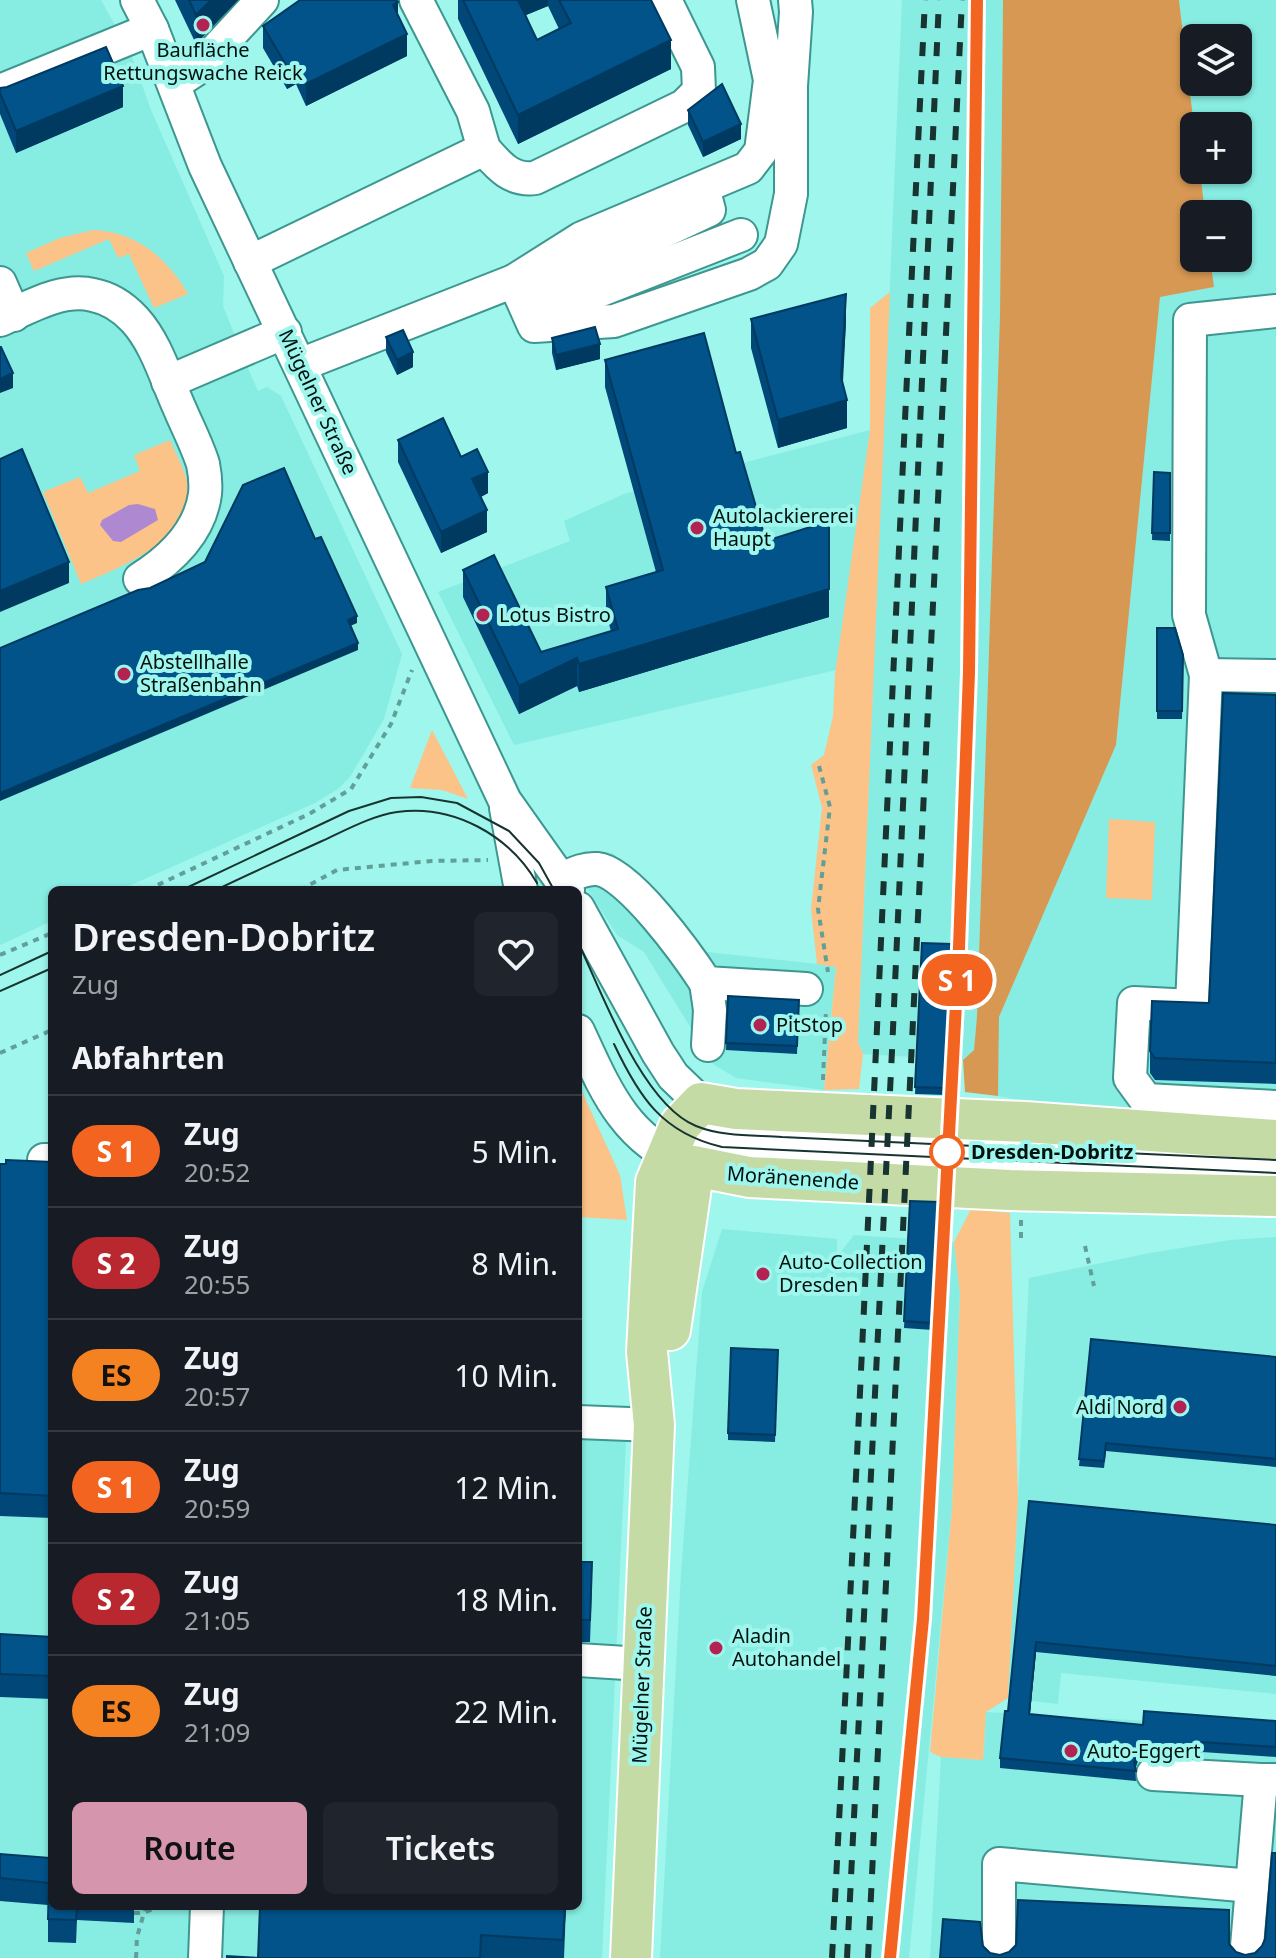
<!DOCTYPE html>
<html lang="de">
<meta charset="utf-8">
<style>
:root{--surface:#171b24;--page:#20242c;--text:#f1f3f6;--muted:#9ea1a6;--line:#363941;--accent:#d595ac}
body{margin:0;font-family:"Noto Sans",sans-serif;background:var(--page);color:var(--text);height:100vh;display:flex;flex-direction:column;font-size:30px;white-space:nowrap}
*{box-sizing:border-box;margin:0}
p{font-size:26px;color:var(--muted)}
.icon{flex:none;width:44px;height:44px;fill:none;stroke:currentColor;stroke-width:2;stroke-linecap:round;stroke-linejoin:round}
.map{position:relative;flex:1;overflow:hidden}
.details{position:absolute;left:48px;top:886px;width:534px;height:1024px;display:flex;flex-direction:column;background:var(--surface);border-radius:12px;box-shadow:0 2px 6px #0004}
.details>*{flex:none}
.badge{padding:0 16px;border-radius:26px;font-size:28px;line-height:52px}
.controls{position:absolute;left:1180px;top:24px;display:grid;gap:16px}
.controls a{display:grid;place-items:center;width:72px;height:72px;border-radius:12px;background:var(--surface);box-shadow:0 2px 6px #0004;font-size:40px}
.map>.badge{position:absolute;translate:-50% -50%;box-shadow:0 0 0 4px #fff}
h2{padding:0 24px;font-size:30px;line-height:72px}
.round{display:grid;place-items:center;flex:none;width:84px;height:84px;border-radius:12px;background:var(--page)}
.headline{display:flex;align-items:center;justify-content:space-between;height:136px;padding:0 24px}
h1{font-size:38px;font-weight:600;line-height:60px}
.action{display:flex;gap:16px;margin-top:auto;padding:16px 24px}
.action a{flex:1;height:92px;border-radius:12px;background:var(--accent);color:#111;font-size:32px;font-weight:600;line-height:92px;text-align:center}
.action a+a{background:var(--page);color:var(--text)}
ul{padding:0;list-style:none}
li{display:flex;align-items:center;gap:24px;height:112px;padding:0 24px;border-top:2px solid var(--line)}
li div{flex:1}
li b{display:block;font-size:30px}
li em{font-style:normal}
li .badge{min-width:88px;font-weight:700;text-align:center}
.map>svg:first-child{display:block}
.built{fill:#87ece2;fill-rule:evenodd}
.green{fill:#fcc388}
.forest{fill:#d69853}
.water{fill:#af88d2}
.lines{fill:none;stroke-linecap:round;stroke-linejoin:round}
.minor-casing{stroke:#3d9790;stroke-width:36}
.major-casing{stroke:#fff;stroke-width:44}
.path{stroke:#629f98;stroke-width:4;stroke-dasharray:6 6;stroke-linecap:butt}
.minor{stroke:#fff;stroke-width:32}
.major{stroke:#c5dba6;stroke-width:40}
.tram{stroke:#183431;stroke-width:2}
.rail{stroke:#183431;stroke-width:6;stroke-dasharray:14 14;stroke-linecap:butt}
.wall{fill:#014777;fill-rule:evenodd}
.shaded-wall{fill:#013a61}
.building{fill:#01538a;stroke:#013a61;stroke-width:2}
.line-casing{stroke:#fff;stroke-width:18}
.line{stroke:#f36421;stroke-width:12}
.poi-dot{fill:#b22252;stroke:#9ef6ed;stroke-width:3}
.stop-dot{fill:#fff;stroke:#f36421;stroke-width:4}
.labels{text-anchor:middle;stroke-width:8;stroke-linejoin:round;paint-order:stroke}
.poi-label{font-size:20px;fill:#001210;stroke:#9ef6ed;text-anchor:start}
.street-label{font-size:20px;fill:#001210;stroke:#9ef6ed}
.stop-label{font-size:20px;font-weight:bold;fill:#001210;stroke:#9ef6ed;text-anchor:start}
</style>
<div class="map">
<svg width="1276" height="1958" viewBox="0 0 1276 1958">
<rect width="100%" height="100%" fill="#9ef6ed"/>
<g class="built">
<polygon points="0,0 101,0 131,54 151,110 224,276 223,306 250,373 258,391 267,387 281,396 402,654 384,719 350,777 338,789 315,803 120,890 52,890 52,921 0,945"/>
<polygon points="902,0 1003,0 1000,315 977,1016 974,1050 963,1060 863,1054 858,1042"/>
<path d="M 1179,0 L 1276,0 L 1276,1119 L 1040,1104 L 998,1096 L 999,1017 L 1116,745 L 1160,297 L 1213,287 L 1210,258 L 1238,258 L 1238,214 L 1205,214 L 1200,170 L 1238,170 L 1238,126 L 1194,126 ZM 1194,38 L 1238,38 L 1238,82 L 1194,82 Z"/>
<polygon points="870,430 836,670 514,745 438,592 570,541 564,521 624,494"/>
<polygon points="596,851 612,853 628,864 707,952 836,966 824,1090 736,1078 713,1064 644,952 617,935 570,862"/>
<polygon points="722,1229 837,1239 837,1257 854,1235 954,1242 960,1294 952,1507 909,1958 660,1958 681,1574 702,1292"/>
<polygon points="1276,1237 1276,1694 1061,1673 1058,1704 1008,1698 1029,1278 1150,1253 1230,1240"/>
<polygon points="0,1402 52,1404 52,1906 578,1906 578,1438 626,1440 602,1958 0,1958"/>
<polygon points="986,1712 1276,1728 1276,1958 930,1958 941,1757 983,1760"/>
</g>
<g class="green">
<path d="M 93,230 C 136,231 168,259 188,294 L 154,308 L 129,254 L 118,258 L 109,239 L 34,271 L 26,253 L 60,238 Z"/>
<polygon points="890,292 858,1042 863,1054 859,1089 824,1090 836,967 817,964 811,909 822,808 811,765 824,755 833,716 835,674 870,430 870,308"/>
<path d="M 170,440 C 177,457 191,479 189,499 C 183,543 117,569 81,584 L 43,492 L 80,477 L 88,493 L 140,471 L 134,455 Z"/>
<polygon points="432,730 468,799 442,790 410,788"/>
<polygon points="1109,819 1155,822 1152,900 1106,898"/>
<polygon points="578,1083 620,1175 627,1220 578,1217"/>
<polygon points="971,1209 1010,1213 1018,1499 1008,1698 986,1712 983,1760 941,1757 930,1752 952,1507 960,1294 954,1242"/>
</g>
<polygon class="forest" points="1003,0 1179,0 1194,126 1194,170 1200,170 1205,214 1194,214 1194,258 1210,258 1214,287 1160,297 1116,745 999,1017 998,1096 965,1092 963,1060 974,1050 977,1016 1000,315"/>
<polygon class="water" points="138,504 155,509 158,520 121,542 113,541 100,525 102,520 129,505"/>
<g class="lines">
<g class="minor-casing">
<g id="minor">
<polyline points="137,0 152,29 205,166 505,801 568,890"/>
<polyline points="416,0 473,111 484,149"/>
<polyline points="753,0 770,80 761,151 748,168 582,238 514,281 534,326 614,321 749,274 767,264 781,244 791,194 791,86 796,12 795,0"/>
<polyline points="174,84 201,66 262,0"/>
<polyline points="0,91 152,29"/>
<path d="M 250,262 L 484,149 C 499,166 511,181 535,178 L 684,106 L 699,91 L 698,67 L 665,0"/>
<polyline points="0,283 14,315"/>
<polyline points="560,306 741,235"/>
<polyline points="1276,311 1190,320 1189,615 1206,675 1192,1006 1134,1003 1130,1078 1146,1100 1276,1107"/>
<path d="M 0,320 C 28,308 62,287 93,295 C 109,298 124,308 135,320 C 156,343 166,378 179,407 C 187,426 197,445 203,464 C 205,474 206,484 205,494 C 200,532 170,560 140,579"/>
<polyline points="570,324 547,286 709,210 703,188"/>
<polyline points="300,365 514,281"/>
<polyline points="168,382 285,332"/>
<polyline points="1206,675 1276,676"/>
<polyline points="506,808 521,890"/>
<path d="M 562,879 C 573,874 584,868 597,869 C 628,871 689,957 706,983 L 806,989"/>
<polyline points="578,908 658,1053 673,1076 701,1103 701,1128"/>
<polyline points="706,983 710,1010 708,1045"/>
<path d="M 578,1031 C 605,1089 624,1139 687,1164"/>
<polyline points="680,1125 699,1136 750,1142 1276,1167"/>
<polyline points="44,1160 52,1160"/>
<polyline points="578,1422 654,1425"/>
<polyline points="578,1660 642,1664"/>
<polyline points="1153,1774 1261,1780"/>
<polyline points="205,1958 207,1906"/>
<polyline points="999,1958 999,1864 1252,1886"/>
<polyline points="1246,1958 1261,1780 1276,1780"/>
</g>
</g>
<g class="major-casing">
<g id="major">
<polyline points="670,1330 694,1166 749,1177 1010,1190 1276,1196"/>
<polyline points="631,1958 654,1425 647,1352 656,1182 680,1125 701,1103 736,1109 1025,1122 1276,1140"/>
</g>
</g>
<g class="path">
<polyline points="819,766 830,807 818,909 828,972"/>
<polyline points="147,890 309,814 351,789 391,724 412,670"/>
<polyline points="300,890 337,870 431,861 488,860"/>
<polyline points="0,955 52,933"/>
<polyline points="0,1053 52,1030"/>
<polyline points="823,1080 826,1009"/>
<polyline points="1021,1220 1021,1242"/>
<polyline points="1085,1246 1094,1286"/>
<polyline points="134,1913 143,1913 160,1906"/>
<polyline points="136,1958 137,1937 146,1906"/>
</g>
<use href="#minor" class="minor"/>
<use href="#major" class="major"/>
<g class="tram">
<polyline points="182,890 349,811 391,798 421,797 457,803 509,831 539,863 554,890"/>
<path d="M 216,890 C 251,873 287,857 322,841 C 346,830 371,816 397,812 C 453,804 509,835 537,883"/>
<path d="M 578,942 C 602,993 642,1104 696,1126 C 723,1137 754,1135 782,1137 L 1276,1160"/>
<polyline points="0,975 52,951"/>
<polyline points="0,991 52,968"/>
<path d="M 614,1044 C 639,1097 662,1133 722,1147 L 1276,1173"/>
</g>
<g class="rail">
<path d="M 832,1958 C 866,1305 893,653 925,0"/>
<polyline points="847,1958 892,1051 939,0"/>
<polyline points="868,1958 962,0"/>
<polyline points="890,1958 923,1619 959,948 969,672 977,0"/>
</g>
</g>
<g class="wall">
<polygon points="175,0 238,0 196,44"/>
<path d="M 458,0 L 651,0 L 671,69 L 518,144 L 458,19 ZM 548,6 L 559,29 L 537,40 L 526,15 Z"/>
<polygon points="398,16 407,56 306,106 296,84 287,89 263,48 263,26"/>
<polygon points="0,88 123,107 16,153 0,114"/>
<polygon points="688,110 741,139 703,157 688,125"/>
<polygon points="751,319 846,322 843,382 847,428 778,448 751,348"/>
<polygon points="386,337 413,367 397,375 386,352"/>
<polygon points="552,338 600,359 556,370 552,353"/>
<polygon points="605,360 736,453 766,541 829,617 579,692 577,686 519,714 463,597 463,570 541,652 611,631 606,614 606,587 656,572 605,387"/>
<polygon points="398,440 461,457 488,493 481,497 487,532 441,553 398,462"/>
<polygon points="1154,472 1170,473 1170,541 1152,540"/>
<polygon points="1157,628 1183,655 1182,719 1157,719"/>
<polygon points="1276,695 1276,1084 1155,1080 1150,1073 1150,1051 1209,1003"/>
<polygon points="922,943 951,944 945,1095 915,1094"/>
<polygon points="728,996 799,1000 797,1054 726,1050"/>
<polygon points="52,1162 52,1518 0,1516 0,1164"/>
<polygon points="910,1201 939,1202 933,1330 904,1328"/>
<polygon points="1091,1339 1276,1357 1276,1467 1106,1451 1104,1468 1079,1466"/>
<polygon points="778,1350 775,1442 728,1440 728,1433"/>
<polygon points="1029,1501 1276,1525 1276,1676 1036,1652 1030,1714 1143,1725 1276,1721 1276,1757 1202,1752 1202,1758 1140,1755 1135,1769 1136,1781 1000,1768 1000,1758 1008,1711"/>
<polygon points="578,1562 592,1584 590,1642 578,1642"/>
<polygon points="0,1634 52,1637 52,1699 0,1697"/>
<polygon points="0,1854 50,1858 52,1906 134,1906 134,1923 77,1920 76,1943 48,1942 48,1905 0,1901"/>
<polygon points="260,1906 566,1906 564,1958 227,1958 258,1958"/>
</g>
<g class="shaded-wall">
<polygon points="211,0 238,0 196,44 196,15"/>
<polygon points="514,0 548,0 548,6 514,20"/>
<polygon points="398,2 398,24 393,5"/>
<polygon points="407,34 407,56 306,106 306,84"/>
<polygon points="671,40 671,69 518,144 518,115"/>
<polygon points="296,62 296,84 287,89 287,67"/>
<polygon points="123,86 123,107 16,153 16,131"/>
<polygon points="741,124 741,139 703,157 703,142"/>
<polygon points="846,294 846,322 841,402 847,400 847,428 778,448 778,420 841,377"/>
<polygon points="600,344 600,359 556,370 556,355"/>
<polygon points="413,352 413,367 397,375 397,360"/>
<polygon points="13,373 13,388 0,393 0,379"/>
<polygon points="488,472 488,493 472,501 472,479"/>
<polygon points="487,510 487,532 441,553 441,532"/>
<polygon points="829,521 829,617 579,692 579,664"/>
<polygon points="69,562 69,583 0,612 0,591"/>
<polygon points="357,616 357,623 348,627 348,620"/>
<polygon points="358,643 358,650 0,801 0,793"/>
<polygon points="577,658 577,686 519,714 519,686"/>
<polygon points="1036,1642 1036,1652 1029,1723 1029,1714"/>
<polygon points="1140,1745 1140,1755 1134,1772 1134,1762"/>
<polygon points="565,1906 566,1906 563,1958 563,1940"/>
</g>
<g class="building">
<polygon points="189,0 211,0 196,15"/>
<polygon points="300,0 396,0 398,2 393,5 407,34 306,84 296,62 287,67 263,26"/>
<polygon points="463,0 518,0 537,40 571,23 559,0 651,0 671,40 518,115"/>
<polygon points="106,47 123,86 16,131 0,93 0,88 7,87"/>
<polygon points="722,84 741,124 703,142 688,110"/>
<polygon points="846,294 841,377 847,400 778,420 751,319"/>
<polygon points="595,327 600,344 556,355 552,338"/>
<polygon points="403,330 413,352 397,360 386,337"/>
<polygon points="704,333 736,453 740,452 766,541 829,521 829,589 579,664 577,658 519,686 463,570 494,555 541,652 618,629 606,587 663,570 605,360"/>
<polygon points="0,347 1,347 13,373 0,379"/>
<polygon points="443,418 461,457 477,449 488,472 472,479 487,510 441,532 398,440"/>
<polygon points="22,449 69,562 0,591 0,459"/>
<polygon points="284,468 315,539 321,537 357,616 348,620 358,643 0,793 0,648 138,590 150,588 205,562 243,485"/>
<polygon points="1154,472 1170,473 1170,533 1152,533"/>
<polygon points="1157,628 1175,628 1183,655 1182,711 1157,711"/>
<polygon points="1223,693 1276,695 1276,1063 1155,1058 1150,1051 1152,1001 1209,1003"/>
<polygon points="922,943 951,944 945,1088 915,1087"/>
<polygon points="728,996 799,1000 797,1046 726,1043"/>
<polygon points="6,1160 52,1162 52,1496 0,1493 0,1164 6,1164"/>
<polygon points="910,1201 939,1202 933,1323 904,1321"/>
<polygon points="1091,1339 1276,1357 1276,1459 1106,1443 1104,1461 1079,1459"/>
<polygon points="731,1348 778,1350 775,1435 728,1433"/>
<polygon points="1029,1501 1276,1525 1276,1666 1036,1642 1029,1714 1143,1725 1144,1711 1276,1721 1276,1747 1202,1742 1202,1748 1140,1745 1134,1762 1136,1771 1000,1758 1005,1711 1008,1711"/>
<polygon points="578,1562 592,1562 590,1620 578,1620"/>
<polygon points="0,1634 52,1637 52,1676 0,1674"/>
<polygon points="52,1824 52,1906 77,1906 76,1920 48,1919 49,1883 0,1878 0,1854 50,1858"/>
<polygon points="1272,1853 1276,1853 1276,1958 940,1958 943,1919 980,1922 983,1946 990,1953 1000,1955 1009,1952 1016,1945 1018,1900 1229,1910 1229,1944 1236,1952 1245,1955 1255,1953 1262,1946 1265,1939"/>
<polygon points="260,1906 565,1906 563,1940 481,1935 480,1958 227,1958 227,1956 258,1958"/>
</g>
<g class="lines">
<g class="line-casing">
<polyline id="line" points="890,1958 923,1619 959,948 969,672 977,0"/>
</g>
<use href="#line" class="line"/>
</g>
<g class="poi-dot">
<circle cx="203" cy="25" r="8"/>
<circle cx="697" cy="528" r="8"/>
<circle cx="483" cy="615" r="8"/>
<circle cx="124" cy="674" r="8"/>
<circle cx="760" cy="1025" r="8"/>
<circle cx="763" cy="1274" r="8"/>
<circle cx="1180" cy="1407" r="8"/>
<circle cx="716" cy="1648" r="8"/>
<circle cx="1071" cy="1751" r="8"/>
</g>
<circle class="stop-dot" cx="947" cy="1152" r="16"/>
<g class="labels">
<g class="poi-label">
<text x="203" y="57" text-anchor="middle">Baufläche<tspan x="203" dy="23">Rettungswache Reick</tspan></text>
<text x="713" y="523">Autolackiererei<tspan x="713" dy="23">Haupt</tspan></text>
<text x="499" y="622">Lotus Bistro</text>
<text x="140" y="669">Abstellhalle<tspan x="140" dy="23">Straßenbahn</tspan></text>
<text x="776" y="1032">PitStop</text>
<text x="779" y="1269">Auto-Collection<tspan x="779" dy="23">Dresden</tspan></text>
<text x="1164" y="1414" text-anchor="end">Aldi Nord</text>
<text x="732" y="1643">Aladin<tspan x="732" dy="23">Autohandel</tspan></text>
<text x="1087" y="1758">Auto-Eggert</text>
</g>
<g class="street-label">
<text transform="translate(318 402) rotate(65)" y="7">Mügelner Straße</text>
<text transform="translate(793 1178) rotate(4)" y="7">Moränenende</text>
<text transform="translate(642 1685) rotate(-88)" y="7">Mügelner Straße</text>
</g>
<g class="stop-label">
<text x="971" y="1159">Dresden-Dobritz</text>
</g>
</g>
</svg>
<div class="controls">
<a><svg class="icon" aria-label="layers" viewBox="0 0 24 24"><path d="M12 4l9 5-9 5-9-5zM3 14l9 5 9-5"/></svg></a>
<a>+</a>
<a>−</a>
</div>
<b class="badge" style="left:957px;top:980px;background:#f36421;color:#fff">S 1</b>
<section class="details">
<div class="headline"><div><h1>Dresden-Dobritz</h1><p>Zug</p></div><a class="round"><svg class="icon" aria-label="heart" viewBox="0 0 24 24"><path d="M12 20l-8-8c-3-5 5-10 8-4 3-6 11-1 8 4z"/></svg></a></div>
<h2>Abfahrten</h2>
<ul>
<li><span class="badge" style="background:#f36421;color:#fff">S 1</span><div><b>Zug</b><p>20:52</p></div><em>5 Min.</em></li>
<li><span class="badge" style="background:#b8282e;color:#fff">S 2</span><div><b>Zug</b><p>20:55</p></div><em>8 Min.</em></li>
<li><span class="badge" style="background:#f58220;color:#111">ES</span><div><b>Zug</b><p>20:57</p></div><em>10 Min.</em></li>
<li><span class="badge" style="background:#f36421;color:#fff">S 1</span><div><b>Zug</b><p>20:59</p></div><em>12 Min.</em></li>
<li><span class="badge" style="background:#b8282e;color:#fff">S 2</span><div><b>Zug</b><p>21:05</p></div><em>18 Min.</em></li>
<li><span class="badge" style="background:#f58220;color:#111">ES</span><div><b>Zug</b><p>21:09</p></div><em>22 Min.</em></li>
</ul>
<div class="action"><a>Route</a><a>Tickets</a></div>
</section>
</div>
